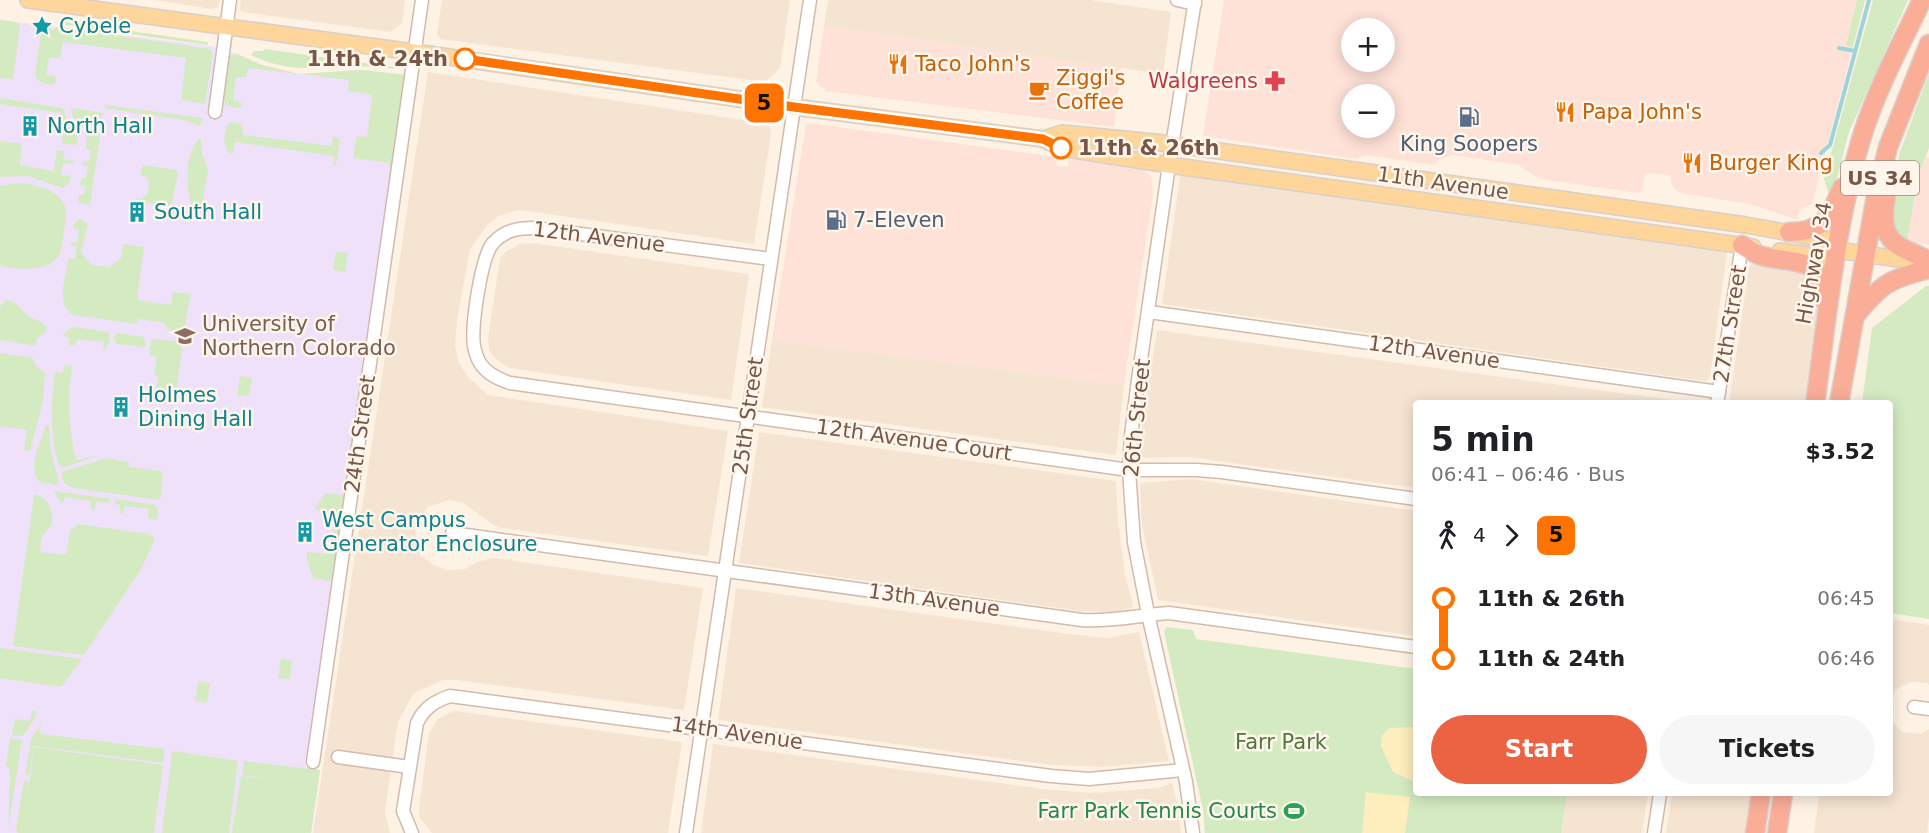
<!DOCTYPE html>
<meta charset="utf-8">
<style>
:root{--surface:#fff;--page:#f6f6f6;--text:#202124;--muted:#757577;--accent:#ec6344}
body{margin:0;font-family:"DejaVu Sans",sans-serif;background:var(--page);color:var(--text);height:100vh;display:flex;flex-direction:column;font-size:22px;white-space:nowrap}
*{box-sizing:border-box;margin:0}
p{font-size:20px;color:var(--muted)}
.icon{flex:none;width:33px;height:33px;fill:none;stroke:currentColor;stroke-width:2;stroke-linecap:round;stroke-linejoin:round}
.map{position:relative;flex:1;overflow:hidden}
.details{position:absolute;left:1413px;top:400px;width:480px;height:396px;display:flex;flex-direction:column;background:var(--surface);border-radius:6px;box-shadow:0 3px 15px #0003}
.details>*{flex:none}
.badge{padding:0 12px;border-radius:9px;font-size:21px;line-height:39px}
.controls{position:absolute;left:1341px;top:18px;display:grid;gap:12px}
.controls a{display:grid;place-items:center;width:54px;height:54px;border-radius:50%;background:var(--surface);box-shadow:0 3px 15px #0003;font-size:30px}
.map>.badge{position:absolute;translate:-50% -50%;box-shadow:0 0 0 3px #fff}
.legs{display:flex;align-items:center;gap:9px;height:66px;padding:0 18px;font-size:20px}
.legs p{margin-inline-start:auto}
.headline{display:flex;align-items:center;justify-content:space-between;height:102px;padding:0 18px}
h1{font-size:33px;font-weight:700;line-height:45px}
.action{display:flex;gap:12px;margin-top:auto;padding:12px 18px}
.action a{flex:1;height:69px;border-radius:36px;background:var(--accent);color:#fff;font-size:24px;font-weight:700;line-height:69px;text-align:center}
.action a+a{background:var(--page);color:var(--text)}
ul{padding:0 18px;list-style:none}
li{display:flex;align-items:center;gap:21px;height:60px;font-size:22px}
li i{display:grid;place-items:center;width:9px;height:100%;margin:0 8px;background:currentColor}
li i::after{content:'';width:15px;height:15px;margin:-8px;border:4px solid;border-radius:50%;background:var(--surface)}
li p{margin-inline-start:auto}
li:first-child i{background:linear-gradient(#0000 50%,currentColor 0)}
li:last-child i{background:linear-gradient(currentColor 50%,#0000 0)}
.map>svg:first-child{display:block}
.residential{fill:#f5e4d2}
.commercial{fill:#fee1d7;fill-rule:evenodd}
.education{fill:#efe1f9}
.green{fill:#d4ebc2}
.sand{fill:#feedbd}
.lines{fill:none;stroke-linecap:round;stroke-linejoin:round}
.stream{stroke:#9dd3da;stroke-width:4}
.minor-casing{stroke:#d1bbac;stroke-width:15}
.major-casing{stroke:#d9d0cc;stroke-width:18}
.highway-casing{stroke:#d9d0cc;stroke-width:21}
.minor{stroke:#fff;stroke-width:12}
.major{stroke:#fed59a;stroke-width:15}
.highway{stroke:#faae98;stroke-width:18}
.line-1-casing{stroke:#fff;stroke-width:14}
.line-1{stroke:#ff7300;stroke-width:9}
.stop-1-dot{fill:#fff;stroke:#ff7300;stroke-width:3}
.labels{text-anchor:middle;stroke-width:5;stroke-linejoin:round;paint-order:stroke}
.shield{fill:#fff6eb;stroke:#a08779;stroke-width:1.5}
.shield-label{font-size:20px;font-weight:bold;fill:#775748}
.culture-label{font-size:21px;fill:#0d838f;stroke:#fff6eb;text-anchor:start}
.stop-label{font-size:21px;font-weight:bold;fill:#775748;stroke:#fff6eb;text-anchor:end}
.food-label{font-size:21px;fill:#c56008;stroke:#fff6eb;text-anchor:start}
.health-label{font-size:21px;fill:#be3a42;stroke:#fff6eb;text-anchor:end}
.service-label{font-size:21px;fill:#4e5e75;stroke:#fff6eb}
.street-label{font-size:21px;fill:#775748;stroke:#fff6eb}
.education-label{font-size:21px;fill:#785e54;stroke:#fff6eb;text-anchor:start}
.park-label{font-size:21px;fill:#51773d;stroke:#fff6eb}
.leisure-label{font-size:21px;fill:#27864d;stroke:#fff6eb;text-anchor:end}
</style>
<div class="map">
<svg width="1929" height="833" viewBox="0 0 1929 833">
<rect width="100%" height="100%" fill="#fdf2e4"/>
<g class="residential">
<polygon points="155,0 220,0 217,8 212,9"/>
<polygon points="241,0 405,0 402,23 391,32 242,12 240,9"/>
<polygon points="442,0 790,0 780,68 766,82 440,39 437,34"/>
<polygon points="828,0 1090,0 1171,12 1163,74 824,26"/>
<polygon points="428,72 769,124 771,133 754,244 542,213 519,210 501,215 488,224 470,249 457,321 455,346 459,363 468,377 488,395 728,431 708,556 503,528 494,525 463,503 449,500 428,507 419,519 415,531 420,555 432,564 446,570 465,569 477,562 494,558 703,588 684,710 457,680 443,680 414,693 398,722 385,811 390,833 313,833"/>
<polygon points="1183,174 1522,221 1725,251 1727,253 1710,376 1708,380 1704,381 1162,304 1180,177"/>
<polygon points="533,243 749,274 731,400 522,370 507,367 496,359 489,350 488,337 500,259 507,251 520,244"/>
<polygon points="1757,260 1805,267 1821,289 1805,403 1729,404 1749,268 1752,263"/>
<polygon points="1157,330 1693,403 1416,404 1416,488 1188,457 1142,458 1140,456 1142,428"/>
<polygon points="772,340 1124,385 1116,455 762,407"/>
<polygon points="759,432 1116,481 1118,520 1125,575 1133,604 1132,608 1112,612 1080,611 739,563"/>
<polygon points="1191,479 1416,511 1416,636 1158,600 1142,525 1140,483"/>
<polygon points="736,588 1062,633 1107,638 1139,632 1169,761 1103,767 1052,765 718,720"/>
<polygon points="1890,619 1929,625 1929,685 1927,683 1911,682 1895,690 1890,706"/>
<polygon points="454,711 682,742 668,833 432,833 420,818 419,808 429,733 439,718"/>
<polygon points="1890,711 1892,722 1902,732 1920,734 1929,729 1929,817 1927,833 1814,833 1819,794 1890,794"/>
<polygon points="713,744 1043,789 1092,793 1158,788 1172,783 1177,802 1181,833 701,833"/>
<polygon points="1567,794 1648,794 1642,833 1561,833"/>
<polygon points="1672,794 1751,794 1745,833 1666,833"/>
</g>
<g class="commercial">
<path d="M 1224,0 L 1865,0 L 1812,204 L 1799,210 L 1798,220 L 1750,204 L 1680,193 L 1674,188 L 1671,181 L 1671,175 L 1645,173 L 1642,190 L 1638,193 L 1540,179 L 1518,165 L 1453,155 L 1438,160 L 1435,165 L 1365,155 L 1357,159 L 1203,136 ZM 1352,28 L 1384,28 L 1384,62 L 1352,62 ZM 1352,94 L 1384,94 L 1384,128 L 1352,128 Z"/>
<polygon points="824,26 1121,68 1114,127 825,91 825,88 819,86 819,82 816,82"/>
<polygon points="808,123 1057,157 1056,166 1067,167 1069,159 1142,169 1147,172 1151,177 1153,194 1124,385 772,340 803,142 806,126"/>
<polygon points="1926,157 1929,158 1929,245 1905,242 1918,175"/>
</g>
<polygon class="education" points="0,20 210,46 237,54 262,65 300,74 363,70 406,75 305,767 320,770 311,833 0,833"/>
<g class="green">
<polygon points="1857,0 1865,0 1853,47 1846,45"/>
<polygon points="1873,0 1908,0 1849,132 1831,201 1824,179"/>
<polygon points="0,20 16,22 20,26 13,79 0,78"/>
<polygon points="60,21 208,42 208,45 59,24"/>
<path d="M 42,26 L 53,30 L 58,27 L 210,49 L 213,52 L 205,104 L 181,100 L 186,58 L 63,42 L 60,58 L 49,58 L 46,75 L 55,76 L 56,82 L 52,85 C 44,83 36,83 35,73 Z"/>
<path d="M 264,49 L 394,67 L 395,68 L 393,69 C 344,60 299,80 251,55 L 254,51 L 263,51 Z"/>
<polygon points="237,54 262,65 298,74 248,68 246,77 236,77 233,101 241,102 242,106 238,108 226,105 223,99 228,56"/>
<polygon points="363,70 406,75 391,176 389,173 390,163 353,158 357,136 367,137 372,95 348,91 349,80 300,74"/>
<polygon points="1929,73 1929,148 1918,175 1907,242 1890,226 1889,197 1900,152"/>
<polygon points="0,98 62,108 68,122 79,129 77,143 75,145 62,143 63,132 59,131 61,113 0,104"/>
<polygon points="106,105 203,118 200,126 183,120 104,108"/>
<path d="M 71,108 L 104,113 L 98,120 L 88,124 C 79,123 71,118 71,108 Z"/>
<path d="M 232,122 L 242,124 L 243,135 L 332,146 L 333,137 L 337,137 L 340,141 L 336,165 L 333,165 L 334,156 L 235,142 L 233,153 L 229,153 C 222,145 224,135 227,125 Z"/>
<polygon points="101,130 90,205 81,203 78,201 79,195 84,195 86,186 80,185 81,178 86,178 88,166 83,165 83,161 89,162 91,150 86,149 87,139 85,139 88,133"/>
<path d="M 199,138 L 201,140 L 202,154 L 208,170 L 199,221 L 196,220 C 187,196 181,160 199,138 Z"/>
<polygon points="0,141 22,144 20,165 54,171 57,150 64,151 63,159 74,161 73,164 63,163 61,175 71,176 69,183 63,188 28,176 0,177"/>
<polygon points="143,165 176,170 178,173 172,202 169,206 137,201 136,198 141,199 148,193 149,182 145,176 140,175"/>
<path d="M 19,183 C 33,184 57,189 64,204 C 68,212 65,223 64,231 C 62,240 63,251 57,258 C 47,272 14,270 0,265 L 0,186 Z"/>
<path d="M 80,219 L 88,224 L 81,252 L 91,265 L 109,267 L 121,258 L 123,244 L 144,247 L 137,300 L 171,305 L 173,292 L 191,294 L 185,324 L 179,331 L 166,329 L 166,323 L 137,319 L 137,324 L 74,315 C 54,306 66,275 69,258 L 75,259 L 77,247 L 71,246 L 71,242 L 77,243 L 79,230 L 73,229 L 74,224 Z"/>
<polygon points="336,252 348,253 345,272 333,270"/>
<polygon points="1926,286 1929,286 1929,619 1890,613 1890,404 1862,403 1872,328"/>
<path d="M 5,300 C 16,301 18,306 25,313 C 34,321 43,319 47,331 L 36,339 L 37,342 L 34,346 L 0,340 L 0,307 Z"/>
<path d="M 74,327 L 108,332 C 112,339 107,344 106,350 L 103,349 L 104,342 L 77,339 L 76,346 L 69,345 L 70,338 L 63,336 C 65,332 69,328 74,327 Z"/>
<polygon points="117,333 144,337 146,345 144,347 117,344 113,338"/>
<polygon points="156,339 178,342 182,349 176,393 156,391 158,376 154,375 157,357 149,355 151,341"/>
<polygon points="0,353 32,358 36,366 45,373 43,401 30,451 24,450 27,430 0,426"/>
<path d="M 64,365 L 72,366 C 67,397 69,431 76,460 L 99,455 L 62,468 C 49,454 51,392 55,372 L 63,373 Z"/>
<polygon points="240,376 252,378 249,396 237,395"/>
<path d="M 46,425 L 49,426 L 51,452 L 59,483 L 57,485 L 40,482 C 26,469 41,441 46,425 Z"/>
<path d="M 107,458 L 129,462 L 129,467 L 161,471 L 163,476 L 160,500 L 74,488 C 64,486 63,481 61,472 Z"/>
<polygon points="54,491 111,499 109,503 96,501 95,509 93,510 91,508 91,501 65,497 62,505"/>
<polygon points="326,493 343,495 344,497 331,581 313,578 307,559 307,552 329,554 336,512 314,509"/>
<polygon points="37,494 47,501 52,513 52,524 41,538 40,552 66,555 70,531 78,524 149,534 155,539 141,569 84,655 13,646 34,495"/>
<polygon points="115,499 156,505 158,510 157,520 148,518 149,509 125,506 123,513 120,513 120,505 115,504"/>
<polygon points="1166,627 1193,630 1196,639 1416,669 1416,794 1567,794 1561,833 1205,833 1203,810 1164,632"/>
<polygon points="0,648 82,659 61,687 0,678"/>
<polygon points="281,659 292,660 290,679 278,678"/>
<polygon points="198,681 210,683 207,703 195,701"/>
<polygon points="32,711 37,711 35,718 23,736 12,735 15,719 30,721"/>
<polygon points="43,721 39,731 41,734 165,749 163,763 34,746 29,775 25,775 31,739"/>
<polygon points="10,738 22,740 8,830 10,776 9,769 6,765"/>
<polygon points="34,747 163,765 154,833 18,833 16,830 24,780 29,782 26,809"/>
<polygon points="174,751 238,761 229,833 162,833 172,753"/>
<polygon points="244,761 320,770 311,833 232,833 241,776 268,779 242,775"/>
</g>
<g class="sand">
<polygon points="1416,727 1416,783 1393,772 1381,746 1382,735 1390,728"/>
<polygon points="1366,792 1410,797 1405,833 1362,833"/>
</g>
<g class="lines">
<g class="stream">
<polyline points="1839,48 1855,51"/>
<polyline points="1821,153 1830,145 1869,0"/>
</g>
<g class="minor-casing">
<g id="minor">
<polyline points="1177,0 1195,4"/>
<polyline points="215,112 230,0"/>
<path d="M 771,259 L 535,228 C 518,228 505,230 493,243 C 481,257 471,326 474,346 C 475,351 477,358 480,363 C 487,374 498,379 510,383 L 1129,470 L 1197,470 L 1222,472 L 1416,499"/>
<polyline points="1149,312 1719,392"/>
<polyline points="1717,404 1742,245"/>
<path d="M 452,533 L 1082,620 C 1112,622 1139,615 1169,613 L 1416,647"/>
<polyline points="1914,707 1929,709"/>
<polyline points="338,757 409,767"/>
<polyline points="313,762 422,0"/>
<path d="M 412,833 L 403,811 L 417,723 C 424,708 435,701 450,696 L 1051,776 L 1089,779 L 1183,770"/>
<polyline points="686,833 810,0"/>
<polyline points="1193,833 1186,782 1148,614 1134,542 1129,470 1131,436 1138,380 1169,165 1195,0"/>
<polyline points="1654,833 1660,794"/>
</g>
</g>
<g class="major-casing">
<g id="major">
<polyline points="28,0 414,52 794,107 1043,139 1061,148 1169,165 1753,247"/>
<polyline points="1043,139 1062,133 1155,142 1746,225 1828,240 1837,250 1926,263"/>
<polyline points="1780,251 1826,257 1837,250"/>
</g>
</g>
<g class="highway-casing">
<g id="highway">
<path d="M 1886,197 C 1878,240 1893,245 1929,260"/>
<path d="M 1789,232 C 1823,232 1830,217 1842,188"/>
<path d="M 1742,245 C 1748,249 1753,253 1759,255 C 1793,266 1823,252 1825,301"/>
<path d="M 1855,316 C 1881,284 1889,279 1929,269"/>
<path d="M 1815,404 C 1828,312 1836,218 1864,130 C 1879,85 1902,42 1922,0"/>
<polyline points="1839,404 1876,196 1888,147 1929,44"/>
<polyline points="1755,833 1761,794"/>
<polyline points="1777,833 1783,794"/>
</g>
</g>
<use href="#minor" class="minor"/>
<use href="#major" class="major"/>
<use href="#highway" class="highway"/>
</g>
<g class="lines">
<g class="line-1-casing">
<polyline id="line-1" points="465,59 794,107 1043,139 1061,148"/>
</g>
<use href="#line-1" class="line-1"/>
</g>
<defs>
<g id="sight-bare" transform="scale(1.62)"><path d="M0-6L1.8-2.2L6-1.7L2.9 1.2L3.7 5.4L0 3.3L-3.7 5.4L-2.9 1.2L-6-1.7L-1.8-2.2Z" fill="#0f9aa8" stroke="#fff6eb" stroke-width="2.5" paint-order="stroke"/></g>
<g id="restaurant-bare" transform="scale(1.62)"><path d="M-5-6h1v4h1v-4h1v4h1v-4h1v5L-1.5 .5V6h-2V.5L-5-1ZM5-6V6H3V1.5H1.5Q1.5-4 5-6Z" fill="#e8710a" stroke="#fff6eb" stroke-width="2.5" paint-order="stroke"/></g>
<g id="pharmacy-bare" transform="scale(1.62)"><path d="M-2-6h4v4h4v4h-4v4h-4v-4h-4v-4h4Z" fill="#e0444e" stroke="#fff6eb" stroke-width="2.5" paint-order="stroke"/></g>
<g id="cafe-bare" transform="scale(1.62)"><path d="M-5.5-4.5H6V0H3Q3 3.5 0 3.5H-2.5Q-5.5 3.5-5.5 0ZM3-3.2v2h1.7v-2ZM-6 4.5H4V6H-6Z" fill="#e8710a" stroke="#fff6eb" stroke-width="2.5" paint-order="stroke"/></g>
<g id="fuel-bare" transform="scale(1.62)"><path d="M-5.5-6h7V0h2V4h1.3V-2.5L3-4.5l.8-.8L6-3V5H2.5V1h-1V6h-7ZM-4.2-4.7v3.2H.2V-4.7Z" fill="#5c6f8a" stroke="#fff6eb" stroke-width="2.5" paint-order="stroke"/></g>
<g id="building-bare" transform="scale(1.62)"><path d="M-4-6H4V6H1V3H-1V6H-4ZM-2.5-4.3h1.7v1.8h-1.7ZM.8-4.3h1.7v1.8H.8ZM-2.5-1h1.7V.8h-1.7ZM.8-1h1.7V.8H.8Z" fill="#0f9aa8" stroke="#fff6eb" stroke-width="2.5" paint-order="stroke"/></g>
<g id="university-bare" transform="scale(1.62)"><path d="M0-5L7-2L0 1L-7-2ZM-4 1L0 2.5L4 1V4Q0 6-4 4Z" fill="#8d6e63" stroke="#fff6eb" stroke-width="2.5" paint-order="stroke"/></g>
<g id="stadium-bare" transform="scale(1.62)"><path d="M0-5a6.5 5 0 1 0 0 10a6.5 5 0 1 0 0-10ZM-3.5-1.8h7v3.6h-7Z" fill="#2e9e5b" stroke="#fff6eb" stroke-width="2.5" paint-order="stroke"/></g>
</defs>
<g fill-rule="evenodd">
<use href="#sight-bare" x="42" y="26"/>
<use href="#restaurant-bare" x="898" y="64"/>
<use href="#pharmacy-bare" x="1275" y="81"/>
<use href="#cafe-bare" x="1039" y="90"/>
<use href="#restaurant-bare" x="1565" y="112"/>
<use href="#fuel-bare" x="1469" y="117"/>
<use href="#building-bare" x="30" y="126"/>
<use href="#restaurant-bare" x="1692" y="163"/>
<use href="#building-bare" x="137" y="212"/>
<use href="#fuel-bare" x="836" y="220"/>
<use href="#university-bare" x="185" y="336"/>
<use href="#building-bare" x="121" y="407"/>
<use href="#building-bare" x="305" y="532"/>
<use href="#stadium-bare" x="1294" y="811"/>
</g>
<g class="stop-1-dot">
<circle cx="465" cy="59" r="10"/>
<circle cx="1061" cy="148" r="10"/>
</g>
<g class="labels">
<rect class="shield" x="1841" y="161" width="78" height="34" rx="4.5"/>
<g class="shield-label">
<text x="1880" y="185">US 34</text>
</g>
<g class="culture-label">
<text x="59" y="33">Cybele</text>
<text x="47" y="133">North Hall</text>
<text x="154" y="219">South Hall</text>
<text x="138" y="402">Holmes<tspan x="138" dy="24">Dining Hall</tspan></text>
<text x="322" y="527">West Campus<tspan x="322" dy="24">Generator Enclosure</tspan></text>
</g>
<g class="stop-label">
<text x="448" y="66">11th &amp; 24th</text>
<text x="1078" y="155" text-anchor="start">11th &amp; 26th</text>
</g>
<g class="food-label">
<text x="915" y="71">Taco John's</text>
<text x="1056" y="85">Ziggi's<tspan x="1056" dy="24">Coffee</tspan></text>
<text x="1582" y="119">Papa John's</text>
<text x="1709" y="170">Burger King</text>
</g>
<g class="health-label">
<text x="1258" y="88">Walgreens</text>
</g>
<g class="service-label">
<text x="1469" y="151">King Soopers</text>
<text x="853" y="227" text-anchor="start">7-Eleven</text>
</g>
<g class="street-label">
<text transform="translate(1443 183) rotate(8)" y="7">11th Avenue</text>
<text transform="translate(599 237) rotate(7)" y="7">12th Avenue</text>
<text transform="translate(1814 263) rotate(-80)" y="7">Highway 34</text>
<text transform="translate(1730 324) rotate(-81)" y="7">27th Street</text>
<text transform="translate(1434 352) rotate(8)" y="7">12th Avenue</text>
<text transform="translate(748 416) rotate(-82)" y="7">25th Street</text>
<text transform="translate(1137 418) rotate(-84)" y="7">26th Street</text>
<text transform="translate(360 434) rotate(-82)" y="7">24th Street</text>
<text transform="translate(914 440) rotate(8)" y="7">12th Avenue Court</text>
<text transform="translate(934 600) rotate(8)" y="7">13th Avenue</text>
<text transform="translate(737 733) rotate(8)" y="7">14th Avenue</text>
</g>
<g class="education-label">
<text x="202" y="331">University of<tspan x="202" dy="24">Northern Colorado</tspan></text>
</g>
<g class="park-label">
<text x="1281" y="749">Farr Park</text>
</g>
<g class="leisure-label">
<text x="1277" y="818">Farr Park Tennis Courts</text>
</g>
</g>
</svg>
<div class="controls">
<a>+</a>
<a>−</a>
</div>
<b class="badge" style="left:764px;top:103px;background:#ff7300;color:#111">5</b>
<section class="details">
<div class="headline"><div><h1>5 min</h1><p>06:41 – 06:46 · Bus</p></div><b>$3.52</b></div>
<div class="legs"><svg class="icon" aria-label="walk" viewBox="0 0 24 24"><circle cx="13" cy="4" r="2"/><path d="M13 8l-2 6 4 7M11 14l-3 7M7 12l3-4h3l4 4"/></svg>4<svg class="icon" aria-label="forward" viewBox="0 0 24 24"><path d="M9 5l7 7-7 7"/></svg><b class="badge" style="background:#ff7300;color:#111">5</b></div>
<ul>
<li><i style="color:#ff7300"></i><b>11th &amp; 26th</b><p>06:45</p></li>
<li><i style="color:#ff7300"></i><b>11th &amp; 24th</b><p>06:46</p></li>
</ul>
<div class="action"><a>Start</a><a>Tickets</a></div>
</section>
</div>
